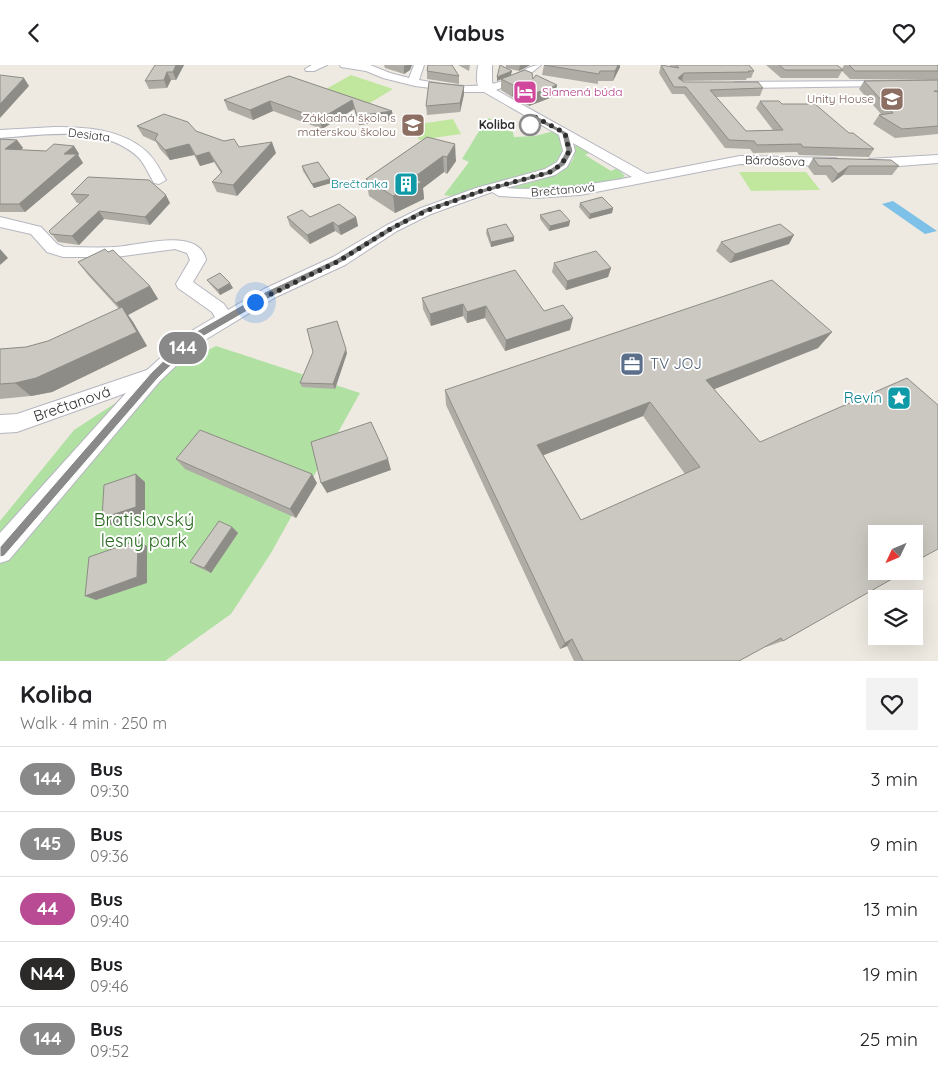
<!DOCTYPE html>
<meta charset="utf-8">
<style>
:root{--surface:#fff;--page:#f2f2f2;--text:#202124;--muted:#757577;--line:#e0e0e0}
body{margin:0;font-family:Quicksand,sans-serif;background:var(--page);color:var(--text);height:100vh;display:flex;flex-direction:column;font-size:19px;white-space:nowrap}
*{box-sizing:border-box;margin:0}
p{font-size:16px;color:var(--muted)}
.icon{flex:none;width:28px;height:28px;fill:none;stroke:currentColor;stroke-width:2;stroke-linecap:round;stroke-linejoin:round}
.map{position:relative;height:596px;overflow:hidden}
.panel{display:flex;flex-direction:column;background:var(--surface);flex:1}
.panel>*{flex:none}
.badge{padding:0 10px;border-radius:16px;font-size:18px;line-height:32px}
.needle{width:32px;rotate:226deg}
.tools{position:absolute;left:868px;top:460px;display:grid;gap:10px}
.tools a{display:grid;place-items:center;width:55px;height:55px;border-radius:0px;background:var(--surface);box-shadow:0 5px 20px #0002;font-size:25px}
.you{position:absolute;width:25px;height:25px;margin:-12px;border:4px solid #fff;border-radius:50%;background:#1a73e8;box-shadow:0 0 0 8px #1a73e833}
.map>.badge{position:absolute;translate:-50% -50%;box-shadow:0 0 0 2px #fff}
.round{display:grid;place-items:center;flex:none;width:52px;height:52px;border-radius:0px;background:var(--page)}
.head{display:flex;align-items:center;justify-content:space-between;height:85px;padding:0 20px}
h1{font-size:24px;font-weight:700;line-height:38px}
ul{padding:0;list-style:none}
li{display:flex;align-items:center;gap:15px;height:65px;padding:0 20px;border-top:1px solid var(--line)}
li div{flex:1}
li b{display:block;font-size:19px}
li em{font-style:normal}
li .badge{min-width:55px;font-weight:700;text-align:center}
header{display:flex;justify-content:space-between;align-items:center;height:65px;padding:0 20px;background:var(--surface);font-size:22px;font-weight:700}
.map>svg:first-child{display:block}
.green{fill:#b1e0a3}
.pitch{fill:#c1e79f}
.water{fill:#7dc0e8}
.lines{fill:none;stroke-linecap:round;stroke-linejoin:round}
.street-casing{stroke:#b5b6c0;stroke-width:2}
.secondary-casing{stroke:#b5b6c0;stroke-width:2}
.street{fill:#fff;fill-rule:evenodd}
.secondary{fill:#fff;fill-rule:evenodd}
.wall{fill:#aeaca5;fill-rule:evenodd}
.shaded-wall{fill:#8d8c86}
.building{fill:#cac8c0;stroke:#8d8c86;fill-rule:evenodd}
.line{fill:#898989;stroke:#fff}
.walk{stroke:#2e2e2e;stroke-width:5;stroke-dasharray:0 9}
.stop-dot{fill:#fff;stroke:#898989;stroke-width:2.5}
.labels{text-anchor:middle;stroke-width:4;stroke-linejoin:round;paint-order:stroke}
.far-hotel-label{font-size:12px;fill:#b23c85;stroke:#fff;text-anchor:start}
.far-education-label{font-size:12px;fill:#785e54;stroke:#fff;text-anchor:end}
.far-stop-label{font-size:12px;font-weight:bold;fill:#2e2e2e;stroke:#fff;text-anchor:end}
.far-street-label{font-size:12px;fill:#2e2e2e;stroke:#fff}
.far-culture-label{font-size:12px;fill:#0d838f;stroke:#fff;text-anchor:end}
.service-label{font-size:15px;fill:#4e5e75;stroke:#fff;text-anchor:start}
.culture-label{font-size:15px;fill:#0d838f;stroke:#fff;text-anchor:end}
.street-label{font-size:15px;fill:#2e2e2e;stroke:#fff}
.near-park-label{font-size:18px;fill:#286820;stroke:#fff}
</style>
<header><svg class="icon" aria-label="back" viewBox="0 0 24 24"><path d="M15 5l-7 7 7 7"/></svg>Viabus<svg class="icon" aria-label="heart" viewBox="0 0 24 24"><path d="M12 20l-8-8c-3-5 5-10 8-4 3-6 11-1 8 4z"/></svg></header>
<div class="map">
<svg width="938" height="596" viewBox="0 0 938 596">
<rect width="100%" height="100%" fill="#eeeae2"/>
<g class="green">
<path d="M 487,53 L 491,54 L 497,63 L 513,67 L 514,72 L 535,71 L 554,66 C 570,82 563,94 545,104 L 450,131 L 444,130 L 469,97 L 462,94 Z"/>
<path d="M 578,80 L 591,87 L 585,90 L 611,106 L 617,103 L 625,111 C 601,128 526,126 495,126 C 516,121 560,114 572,96 C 575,91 575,86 575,81 Z"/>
<polygon points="216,281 360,328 271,488 231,549 165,596 0,596 0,456 74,365 154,313"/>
</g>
<g class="pitch">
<polygon points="351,10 393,24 360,44 317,29"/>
<polygon points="453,54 461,69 419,75 412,60"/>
<polygon points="739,107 806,107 820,125 751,126"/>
</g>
<polygon class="water" points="893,136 937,166 925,169 882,139"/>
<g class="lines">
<g class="street-casing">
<g id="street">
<polygon points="312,0 327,0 314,6 306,6 305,4"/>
<path d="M 340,0 L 370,0 L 390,8 L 409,13 L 414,0 L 424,0 L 419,15 C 445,20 477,25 503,16 C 518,11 526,0 541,0 L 524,14 L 496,25 L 647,109 L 740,91 L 836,93 L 842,97 L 836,101 L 740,99 L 580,130 L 535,133 L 499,131 L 492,127 L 431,149 L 397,166 L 345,200 L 276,232 L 200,278 L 160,316 L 9,495 L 0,498 L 0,468 L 126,328 L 17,367 L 0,368 L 0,350 L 17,349 L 147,305 L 188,268 L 215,252 L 212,247 L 178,223 L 176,219 L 190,195 L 187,188 L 175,184 L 116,192 L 63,192 L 47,187 L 31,169 L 0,162 L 0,152 L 41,162 L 57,179 L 64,182 C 81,182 98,183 115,182 C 139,181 199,161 206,195 L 193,217 L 224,239 L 228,245 L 264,224 L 333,192 L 387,160 L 421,143 L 476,123 L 545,104 L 557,97 L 563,86 L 559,70 L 484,27 L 462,27 L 415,21 L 383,13 L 366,6 L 341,2 ZM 573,78 L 632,112 C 590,120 550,126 506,123 L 555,110 L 567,102 L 575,86 Z"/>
<polygon points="885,16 890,19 889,21 735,23 730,20 735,17"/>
<path d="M 55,62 C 86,62 121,64 146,86 C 155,94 160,105 166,115 L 159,119 L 154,118 C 149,110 145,99 138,92 C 102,59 44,70 0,73 L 0,65 Z"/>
<polygon points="938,90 938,98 886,102 864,101 863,98 869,94"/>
</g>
</g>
<g class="secondary-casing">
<path id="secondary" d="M 478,0 L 492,0 L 492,17 L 495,24 L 493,27 L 481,27 C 475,18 477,10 478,0 Z"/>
</g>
<use href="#street" class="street"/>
<use href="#secondary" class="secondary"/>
</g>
<g class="wall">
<polygon points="155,0 184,0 176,15 171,15 167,23 149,24 145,16"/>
<polygon points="384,0 412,0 410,5 404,9 385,3"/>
<polygon points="458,0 470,0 469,6"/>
<polygon points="506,0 530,0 519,6 506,3"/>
<polygon points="544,0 620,2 613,16 598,16 598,19 542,10"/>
<polygon points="661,0 670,2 670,0 749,0 754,6 751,13 747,13 746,15 681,16 684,17 763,23 760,31 716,32 746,66 773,65 756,43 760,36 782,39 849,68 874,84 869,92 799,90 797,87 753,88 750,84 725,83 684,29 672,29 659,8"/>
<polygon points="766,0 837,0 842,4 844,0 938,0 938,15 850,14 842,6 838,13 781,13"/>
<polygon points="427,6 459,11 459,19 427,14"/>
<polygon points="511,10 533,14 555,31 529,41 523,38 523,34 515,30 512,32 501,25 501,14 497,16 497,12"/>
<polygon points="289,11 392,46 393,55 359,60 354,44 322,64 273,46 253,55 228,45 224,35"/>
<polygon points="938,15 938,69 895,73 873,59 879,50 881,49 859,24 864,16"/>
<polygon points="464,29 460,47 427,50 426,41"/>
<polygon points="137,61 196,66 239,82 276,88 237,131 217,127 212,117 221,108 214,97 200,101 194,90 170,95 160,84 156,77 143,71"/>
<polygon points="427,72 456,96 447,109 444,107 423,123 424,134 395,148 369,131 366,114"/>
<polygon points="0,74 17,75 23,83 21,85 46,86 74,81 79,89 78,90 83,98 25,147 0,147"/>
<polygon points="813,93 899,101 892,110 843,110 832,118 826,110 814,110 808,102"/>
<polygon points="302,101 331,118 314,123 303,106"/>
<polygon points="88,112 170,138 150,160 104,154 79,180 58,177 49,166 80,138 77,138 71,129"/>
<polygon points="580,138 613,143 612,148 589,154 579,142"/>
<polygon points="540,150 569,161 549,166 540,154"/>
<polygon points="287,152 356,152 358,161 341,170 335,166 310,179 290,161"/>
<polygon points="487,164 514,172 514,176 491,182 486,168"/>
<polygon points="721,177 789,179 730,198 716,186"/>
<polygon points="108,187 150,221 158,234 128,250 133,257 147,281 52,327 31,331 0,334 0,284 26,282 48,276 119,244 88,210 78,197"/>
<polygon points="554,198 611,203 608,212 566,225 552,207"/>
<polygon points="207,215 233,223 220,230 210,219"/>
<polygon points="422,233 544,246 570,265 505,286 485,253 467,258 463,251 431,261 423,244"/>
<path d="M 832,267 L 818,283 L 714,324 L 760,377 L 914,497 L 783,576 L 766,582 L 765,581 L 739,596 L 574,596 L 567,581 L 560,584 L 446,340 L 445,325 ZM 643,351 L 685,409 L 581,455 L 543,390 Z"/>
<polygon points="347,288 335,324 302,322 300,318"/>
<polygon points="176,394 317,418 296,453 185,404"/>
<polygon points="232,462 238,468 211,508 198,502 190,497"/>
</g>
<g class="shaded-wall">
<polygon points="176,0 184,0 176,15 173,7"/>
<polygon points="406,0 412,0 410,5 404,9 404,1"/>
<polygon points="520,0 530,0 519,6"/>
<polygon points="618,0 620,0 620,2 613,16 615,6"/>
<polygon points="512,6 511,10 497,16 497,12"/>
<polygon points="167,7 171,15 167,23 164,15"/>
<polygon points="684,8 682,15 675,21 678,13"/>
<polygon points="24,13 29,21 0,53 0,39"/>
<polygon points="516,18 515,30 512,32 513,20"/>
<polygon points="557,20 555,31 529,41 530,30"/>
<polygon points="464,21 464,29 460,47 460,38"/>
<polygon points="352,35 354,44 322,64 320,54"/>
<polygon points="270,36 273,46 253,55 250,45"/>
<polygon points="392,46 393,55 359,60 357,51"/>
<polygon points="17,75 23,83 12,93 5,84"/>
<polygon points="272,77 276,88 237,131 233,120"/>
<polygon points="189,79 194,90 170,95 165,85"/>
<polygon points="455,79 456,96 447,109 447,92"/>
<polygon points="74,81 79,89 78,90 83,98 25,147 19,139 64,89"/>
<polygon points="209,87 214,97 200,101 196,91"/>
<polygon points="443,91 444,107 423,123 424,134 395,148 393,131 413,113"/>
<polygon points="849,101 843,110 832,118 838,109"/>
<polygon points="330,114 331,118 314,123 312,119"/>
<polygon points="166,130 170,138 150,160 145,152"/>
<polygon points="613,143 612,148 589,154 590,149"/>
<polygon points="99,146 104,154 79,180 72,171"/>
<polygon points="356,152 358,161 341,170 338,161"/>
<polygon points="570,156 569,161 549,166 550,161"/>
<polygon points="333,157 335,166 310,179 307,170"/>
<polygon points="794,170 789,179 730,198 735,189"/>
<polygon points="514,172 514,176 491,182 491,177"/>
<polygon points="0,184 8,193 0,200"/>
<polygon points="611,203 608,212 566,225 567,216"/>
<polygon points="230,218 233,223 220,230 218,225"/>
<polygon points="150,221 158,234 128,250 133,257 147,281 52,327 31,331 15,318 126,251 116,238"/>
<polygon points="463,239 463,251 431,261 430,249"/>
<polygon points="486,241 485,253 467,258 467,247"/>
<polygon points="573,253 570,265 505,286 506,275"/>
<polygon points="832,267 818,283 697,331 706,315"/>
<polygon points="346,284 347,288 335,324 333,319"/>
<polygon points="650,337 643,351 534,394 537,380"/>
<polygon points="388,394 391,405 327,428 321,418"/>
<polygon points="136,409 145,417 145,448 111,460 102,453"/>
<polygon points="312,409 317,418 296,453 290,444"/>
<polygon points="232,462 238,468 211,508 204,503"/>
<polygon points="138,475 147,481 147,518 96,535 85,531"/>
<polygon points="572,574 567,581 560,584 565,578"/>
</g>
<g class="building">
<polygon points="155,0 176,0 173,7 167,7 164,15 145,16"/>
<polygon points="428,0 452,0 459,11 427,6"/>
<polygon points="500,0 512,6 497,12"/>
<polygon points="544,0 618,0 615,6 600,6 599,9"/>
<polygon points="661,0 679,3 676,0 749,0 754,6 748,6 749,7 684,8 678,13 684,17 758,17 763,23 710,25 746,66 783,65 760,36 779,36 782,39 815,39 849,68 853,68 874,84 803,82 801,79 757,80 754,76 729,75 686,22 674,22"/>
<polygon points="779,0 837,0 843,5 785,5"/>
<polygon points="849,0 938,0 938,6 855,6"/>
<polygon points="525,5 532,8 533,14 536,10 557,20 530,30 524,26 526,23 516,18 513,20 501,14"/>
<polygon points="0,10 24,13 0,39"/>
<polygon points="289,11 392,46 357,51 352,35 320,54 270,36 250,45 224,35"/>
<polygon points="938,15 938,26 934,26 938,27 938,61 902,64 879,50 893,48 864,16"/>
<polygon points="429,17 464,21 460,38 426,41"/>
<polygon points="164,49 188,57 196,66 224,76 234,74 239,82 272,77 233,120 212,117 222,107 209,87 196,91 189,79 165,85 155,74 158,69 137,61"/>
<polygon points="427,72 455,79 447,92 443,91 413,113 422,117 393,131 366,114"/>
<polygon points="0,74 17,75 5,84 46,86 54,79 74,81 64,89 77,89 19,139 0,139"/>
<polygon points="813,93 891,95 899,101 849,101 838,109 831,101 819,101"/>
<polygon points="318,97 330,114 312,119 302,101"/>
<polygon points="88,112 149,115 166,130 145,152 99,146 72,171 51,169 49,166 89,130 71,129"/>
<polygon points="602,132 613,143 590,149 580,138"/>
<polygon points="339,139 356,152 338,161 333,157 307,170 287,152 302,145 310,152"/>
<polygon points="560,145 570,156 550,161 540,150"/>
<polygon points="506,159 514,172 491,177 487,164"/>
<polygon points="780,159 794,170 735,189 721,177"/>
<polygon points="105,184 108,187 113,185 150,221 116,238 78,197"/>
<polygon points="596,186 611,203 567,216 554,198"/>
<polygon points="515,205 544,246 563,240 573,253 506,275 486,241 467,247 463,239 430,249 422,233"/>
<polygon points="220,208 230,218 218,225 207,215"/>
<path d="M 772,215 L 832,267 L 706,315 L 760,377 L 907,313 L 938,340 L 938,484 L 914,497 L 914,469 L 876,469 L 876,506 L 906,506 L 783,576 L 781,573 L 739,596 L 583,596 L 572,574 L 565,578 L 445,325 ZM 650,337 L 700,402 L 581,455 L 537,380 Z"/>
<polygon points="122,242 137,267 36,313 15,318 0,319 0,284 26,282 48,276"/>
<polygon points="337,256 346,284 333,319 300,318 313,287 307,264"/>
<polygon points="371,357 388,394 321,418 311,377"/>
<polygon points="200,365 312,409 290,444 176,394"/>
<polygon points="136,409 136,442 102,453 104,420"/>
<polygon points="219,456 232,462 204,503 190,497"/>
<polygon points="138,475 137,512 85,531 89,492"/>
</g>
<polygon class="line" points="530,50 535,50 568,68 573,86 565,100 552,109 483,128 428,147 394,165 342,197 273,231 197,275 158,313 4,491 0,492 0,482 151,308 190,270 267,226 336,194 389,162 423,144 478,125 547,106 559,98 566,86 562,69 535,55 534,59 529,65 524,65"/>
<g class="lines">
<polyline class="walk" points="255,237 339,196 392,163 426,146 481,126 550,107 562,99 569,86 565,68 533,51 530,60"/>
</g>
<defs>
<g id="hotel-square" transform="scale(1.25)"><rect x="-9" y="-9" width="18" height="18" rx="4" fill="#d1479c" stroke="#fff"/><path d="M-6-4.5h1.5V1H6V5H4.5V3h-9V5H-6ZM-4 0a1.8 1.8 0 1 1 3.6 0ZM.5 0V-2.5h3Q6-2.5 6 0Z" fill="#fff"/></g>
<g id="school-square" transform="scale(1.25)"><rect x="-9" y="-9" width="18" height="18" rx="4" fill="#8d6e63" stroke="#fff"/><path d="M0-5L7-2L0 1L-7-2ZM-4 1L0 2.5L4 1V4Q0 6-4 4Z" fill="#fff"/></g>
<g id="building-square" transform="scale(1.25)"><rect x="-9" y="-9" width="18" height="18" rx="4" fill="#0f9aa8" stroke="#fff"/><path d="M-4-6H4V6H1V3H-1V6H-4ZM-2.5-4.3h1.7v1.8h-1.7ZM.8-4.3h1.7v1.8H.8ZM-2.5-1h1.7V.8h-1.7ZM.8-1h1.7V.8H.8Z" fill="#fff"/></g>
<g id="office-square" transform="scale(1.25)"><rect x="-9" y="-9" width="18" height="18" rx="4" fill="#5c6f8a" stroke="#fff"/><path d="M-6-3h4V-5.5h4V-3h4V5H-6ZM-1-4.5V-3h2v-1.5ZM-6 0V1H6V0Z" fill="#fff"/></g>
<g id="sight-square" transform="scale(1.25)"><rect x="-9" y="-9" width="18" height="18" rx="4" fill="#0f9aa8" stroke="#fff"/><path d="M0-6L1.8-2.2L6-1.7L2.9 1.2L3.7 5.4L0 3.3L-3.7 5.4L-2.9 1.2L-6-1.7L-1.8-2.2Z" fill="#fff"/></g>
</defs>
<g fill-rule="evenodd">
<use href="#hotel-square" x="525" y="27"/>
<use href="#school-square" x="892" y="34"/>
<use href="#school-square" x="413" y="60"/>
<use href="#building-square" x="406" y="119"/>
<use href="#office-square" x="632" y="299"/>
<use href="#sight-square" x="899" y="333"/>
</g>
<circle class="stop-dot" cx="530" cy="60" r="10"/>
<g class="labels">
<g class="far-hotel-label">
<text x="542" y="31">Slamená búda</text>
</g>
<g class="far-education-label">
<text x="874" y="38">Unity House</text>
<text x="396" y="57">Základná škola s<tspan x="396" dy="14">materskou školou</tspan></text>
</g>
<g class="far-stop-label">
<text x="515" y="64">Koliba</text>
</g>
<g class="far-street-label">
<text transform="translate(89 70) rotate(7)" y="4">Desiata</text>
<text transform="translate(775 96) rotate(2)" y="4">Bárdošova</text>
<text transform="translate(563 125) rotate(-5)" y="4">Brečtanová</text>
</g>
<g class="far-culture-label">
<text x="388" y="123">Brečtanka</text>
</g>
<g class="service-label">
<text x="650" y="304">TV JOJ</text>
</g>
<g class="culture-label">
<text x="882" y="338">Revín</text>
</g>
<g class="street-label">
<text transform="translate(72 339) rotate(-19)" y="5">Brečtanová</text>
</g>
<g class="near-park-label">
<text x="144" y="461">Bratislavský<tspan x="144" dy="21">lesný park</tspan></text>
</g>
</g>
</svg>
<div class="tools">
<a><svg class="needle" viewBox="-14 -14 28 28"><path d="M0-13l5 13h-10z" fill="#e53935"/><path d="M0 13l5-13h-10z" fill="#757577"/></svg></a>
<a><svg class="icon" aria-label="layers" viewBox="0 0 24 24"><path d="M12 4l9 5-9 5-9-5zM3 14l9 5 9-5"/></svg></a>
</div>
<div class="you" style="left:255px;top:237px"></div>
<b class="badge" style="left:183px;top:283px;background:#898989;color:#fff">144</b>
</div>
<section class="panel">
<div class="head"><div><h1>Koliba</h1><p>Walk · 4 min · 250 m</p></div><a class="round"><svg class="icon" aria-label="heart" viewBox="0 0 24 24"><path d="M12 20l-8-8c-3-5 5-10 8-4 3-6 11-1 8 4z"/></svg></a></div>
<ul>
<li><span class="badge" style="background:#898989;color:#fff">144</span><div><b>Bus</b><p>09:30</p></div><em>3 min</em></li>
<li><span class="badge" style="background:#898989;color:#fff">145</span><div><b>Bus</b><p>09:36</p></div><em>9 min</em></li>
<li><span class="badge" style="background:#b94b94;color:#fff">44</span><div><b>Bus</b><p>09:40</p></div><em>13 min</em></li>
<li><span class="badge" style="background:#2b2a29;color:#fff">N44</span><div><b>Bus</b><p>09:46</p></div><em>19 min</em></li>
<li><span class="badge" style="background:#898989;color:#fff">144</span><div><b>Bus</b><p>09:52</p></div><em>25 min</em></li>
</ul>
</section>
